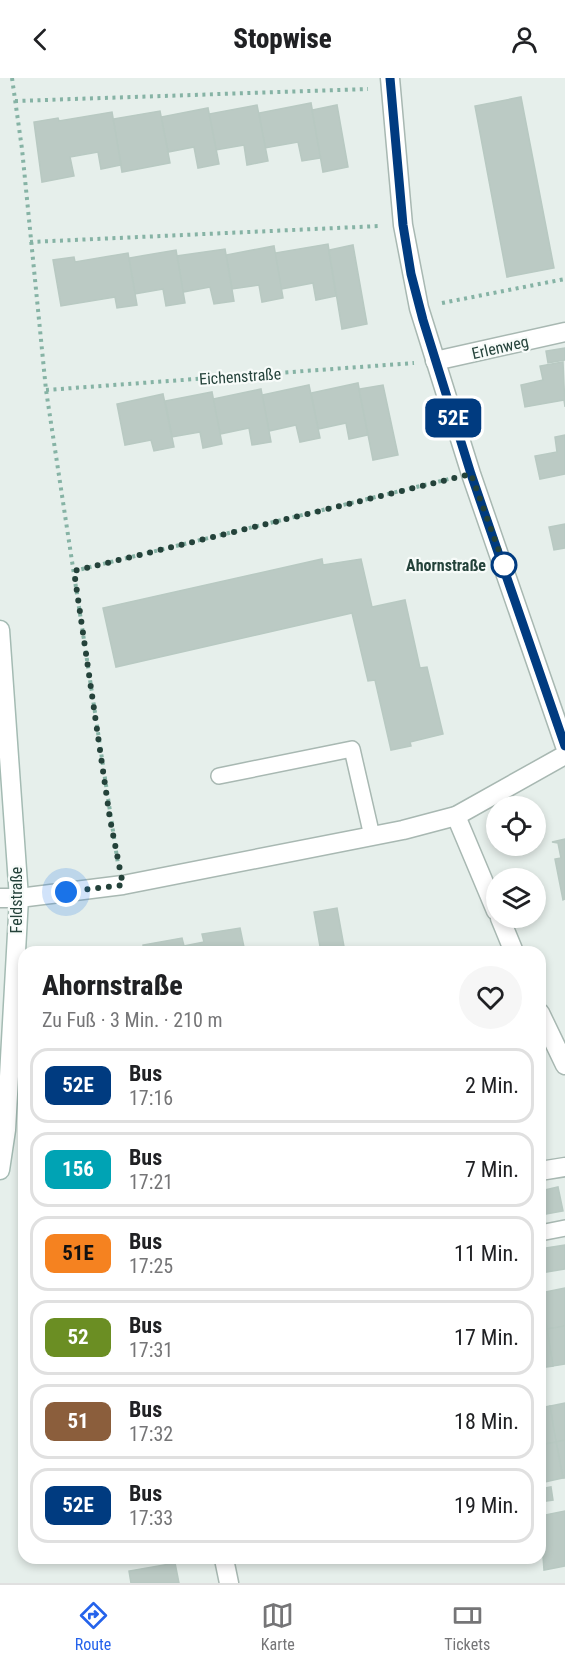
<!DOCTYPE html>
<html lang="de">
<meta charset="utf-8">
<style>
:root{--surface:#fff;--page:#f6f6f6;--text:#202124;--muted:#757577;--line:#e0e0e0;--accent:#2563eb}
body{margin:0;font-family:"Roboto Condensed",sans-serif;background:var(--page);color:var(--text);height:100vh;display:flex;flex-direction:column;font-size:22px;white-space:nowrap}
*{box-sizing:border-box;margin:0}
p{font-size:20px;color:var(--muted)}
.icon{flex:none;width:33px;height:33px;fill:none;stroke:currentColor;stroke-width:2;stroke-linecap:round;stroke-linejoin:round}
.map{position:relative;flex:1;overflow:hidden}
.sheet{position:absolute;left:18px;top:868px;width:528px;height:618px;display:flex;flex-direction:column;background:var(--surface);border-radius:18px;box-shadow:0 3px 9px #0003}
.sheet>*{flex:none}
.badge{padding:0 12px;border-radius:9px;font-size:21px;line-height:39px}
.controls{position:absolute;left:486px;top:718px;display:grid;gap:12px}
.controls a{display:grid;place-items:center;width:60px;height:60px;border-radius:50%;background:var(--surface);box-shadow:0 3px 9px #0003;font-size:30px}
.you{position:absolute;width:30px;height:30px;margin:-15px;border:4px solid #fff;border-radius:50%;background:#1a73e8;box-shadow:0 0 0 9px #1a73e833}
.map>.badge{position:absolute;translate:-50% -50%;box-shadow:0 0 0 3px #fff}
.round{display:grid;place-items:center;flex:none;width:63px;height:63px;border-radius:32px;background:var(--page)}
.summary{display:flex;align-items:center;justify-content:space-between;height:102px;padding:0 24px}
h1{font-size:28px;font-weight:800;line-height:45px}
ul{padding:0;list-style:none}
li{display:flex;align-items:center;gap:18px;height:75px;margin:0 12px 9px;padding:0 12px;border:3px solid var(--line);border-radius:18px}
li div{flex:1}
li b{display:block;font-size:22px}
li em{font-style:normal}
li .badge{min-width:66px;font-weight:700;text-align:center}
header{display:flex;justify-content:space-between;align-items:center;height:78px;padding:0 24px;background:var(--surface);font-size:27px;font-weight:800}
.dock{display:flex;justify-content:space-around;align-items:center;height:84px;border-top:2px solid var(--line);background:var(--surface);font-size:16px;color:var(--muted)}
.dock a{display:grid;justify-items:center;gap:3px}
.dock .current{color:var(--accent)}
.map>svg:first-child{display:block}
.building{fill:#bbcac4;stroke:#b8c9c2;stroke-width:1.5}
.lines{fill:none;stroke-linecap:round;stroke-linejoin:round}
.lane-casing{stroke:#a8b8b2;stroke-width:18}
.street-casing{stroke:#a8b8b2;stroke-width:21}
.secondary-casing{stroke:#a4bbb3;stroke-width:21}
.path{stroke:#86b3a5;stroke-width:4;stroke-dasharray:3 4.5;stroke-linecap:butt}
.lane{stroke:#fff;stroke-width:15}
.street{stroke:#fff;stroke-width:18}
.secondary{stroke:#fff;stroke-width:18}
.line-casing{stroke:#fff;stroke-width:14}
.line{stroke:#003b80;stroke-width:9}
.walk{stroke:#24423a;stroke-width:6;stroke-dasharray:0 10.8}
.stop-dot{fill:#fff;stroke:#003b80;stroke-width:3}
.labels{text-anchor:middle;stroke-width:4.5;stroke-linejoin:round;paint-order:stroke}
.street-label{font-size:16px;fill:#24423a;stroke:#f7fbf9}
.stop-label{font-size:16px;font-weight:bold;fill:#24423a;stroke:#f7fbf9;text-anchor:end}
</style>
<header><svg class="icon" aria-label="back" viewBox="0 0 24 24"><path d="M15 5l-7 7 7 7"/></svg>Stopwise<svg class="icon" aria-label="person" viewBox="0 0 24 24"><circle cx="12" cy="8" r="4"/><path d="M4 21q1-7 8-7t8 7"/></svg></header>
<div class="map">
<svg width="565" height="1505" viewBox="0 0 565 1505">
<rect width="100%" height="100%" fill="#e6efeb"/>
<g class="building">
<polygon points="521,19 554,190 507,199 475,28"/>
<polygon points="311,25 321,80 302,83 298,64 265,70 259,35"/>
<polygon points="257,27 268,83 247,87 244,67 216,72 209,36"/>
<polygon points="337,27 348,89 323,94 312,32"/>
<polygon points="208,30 219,86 198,90 194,69 168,74 161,39"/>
<polygon points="160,33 170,85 122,94 113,41"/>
<polygon points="112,34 121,87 101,91 98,74 70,79 74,98 42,104 34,44 58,40 59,43"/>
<polygon points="328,166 336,218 316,222 313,205 281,211 275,175"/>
<polygon points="353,167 367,246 342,251 329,172"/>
<polygon points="274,168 283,220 262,224 259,207 232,211 226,177"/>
<polygon points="225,171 234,223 214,226 210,209 183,214 177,178"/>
<polygon points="176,172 185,225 166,228 163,211 135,216 129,180"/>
<polygon points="128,175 137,227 117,230 115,219 61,228 53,182 74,179 75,184"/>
<polygon points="565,270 565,282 548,285 546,273"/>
<polygon points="563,284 565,329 564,322 525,329 521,307 543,302 540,288"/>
<polygon points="358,305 368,357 349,361 346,345 318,351 311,315"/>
<polygon points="309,307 320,360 300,364 296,347 269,353 262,317"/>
<polygon points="383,307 398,377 373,382 359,311"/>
<polygon points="261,311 271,364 252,367 249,350 220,356 213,321"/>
<polygon points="212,314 222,366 203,370 200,354 172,359 165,323"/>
<polygon points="163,316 174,369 154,373 151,362 125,367 117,326"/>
<polygon points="565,357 565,396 540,401 535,378 557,374 555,359"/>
<polygon points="565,446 565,470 554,472 549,449"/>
<polygon points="322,481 323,487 361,481 372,529 405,522 420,590 427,589 443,656 410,664 411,668 391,672 375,602 368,603 352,535 116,589 103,530"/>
<polygon points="565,761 565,821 563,822 555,781 561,780 558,765 552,764"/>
<polygon points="337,830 345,874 321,874 314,834"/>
<polygon points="240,850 245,874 144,874 143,867 182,860 184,868 204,864 202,856"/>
<polygon points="558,1109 563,1133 540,1137 540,1113"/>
<polygon points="565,1167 565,1191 540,1195 540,1171"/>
<polygon points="565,1210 565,1248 547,1251 540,1215"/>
<polygon points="540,1215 547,1251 540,1253"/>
<polygon points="565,1248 565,1286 553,1288 547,1251"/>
<polygon points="547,1251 553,1288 540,1290 540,1253"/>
<polygon points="565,1325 565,1362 556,1364 550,1328"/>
<polygon points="550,1328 556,1364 540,1367 540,1330"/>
<polygon points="565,1362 565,1400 563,1400 556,1364"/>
<polygon points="556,1364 563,1400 540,1405 540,1367"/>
<polygon points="551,1409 553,1422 540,1424 540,1411"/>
<polygon points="565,1433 565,1488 544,1492 540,1438"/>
<polygon points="175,1485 179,1505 131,1505 129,1493"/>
</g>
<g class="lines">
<g class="lane-casing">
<g id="lane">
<polyline points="219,698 352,671 372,758"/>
<polyline points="540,1155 565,1150"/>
</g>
</g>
<g class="street-casing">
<g id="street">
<polyline points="390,0 403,147 419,230 471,396 565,668"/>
<polyline points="435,283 565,254"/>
<polyline points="456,738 496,833"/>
<polyline points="0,820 19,820 123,807 403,752 456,738 565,677"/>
<polyline points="500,840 514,874"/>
<polyline points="540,935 565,987"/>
<polyline points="540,1093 565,1089"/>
<polyline points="227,1480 224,1481 229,1505"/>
</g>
</g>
<g class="secondary-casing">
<polyline id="secondary" points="0,552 19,820 6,1052 0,1092"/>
</g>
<g class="path">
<polyline points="12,0 22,71 46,312 118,786"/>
<polyline points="15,23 368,11"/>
<polyline points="30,164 380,148"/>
<polyline points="442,225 565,201"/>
<polyline points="46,312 414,285"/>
<polyline points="74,493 449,401"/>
</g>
<use href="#lane" class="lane"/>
<use href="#street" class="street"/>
<use href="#secondary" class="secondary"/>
</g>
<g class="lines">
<g class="line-casing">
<polyline id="line" points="390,0 403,147 411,196 423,242 471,396 565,668"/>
</g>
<use href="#line" class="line"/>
<polyline class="walk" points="66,814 123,807 110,741 74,493 471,396 504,487"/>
</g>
<circle class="stop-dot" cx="504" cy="487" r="12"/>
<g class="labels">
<g class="street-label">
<text transform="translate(500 269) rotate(-13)" y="6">Erlenweg</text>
<text transform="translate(240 298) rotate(-4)" y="6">Eichenstraße</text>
<text transform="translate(16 822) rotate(-90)" y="6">Feldstraße</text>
</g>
<g class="stop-label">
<text x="486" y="493">Ahornstraße</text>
</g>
</g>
</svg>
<div class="controls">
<a><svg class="icon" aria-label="locate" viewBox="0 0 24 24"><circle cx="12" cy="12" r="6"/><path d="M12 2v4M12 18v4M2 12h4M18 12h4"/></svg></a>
<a><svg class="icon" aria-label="layers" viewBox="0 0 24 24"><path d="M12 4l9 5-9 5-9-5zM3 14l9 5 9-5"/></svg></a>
</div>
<div class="you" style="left:66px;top:814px"></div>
<b class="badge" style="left:453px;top:340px;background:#003b80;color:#fff">52E</b>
<section class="sheet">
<div class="summary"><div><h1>Ahornstraße</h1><p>Zu Fuß · 3 Min. · 210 m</p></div><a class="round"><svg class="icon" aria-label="heart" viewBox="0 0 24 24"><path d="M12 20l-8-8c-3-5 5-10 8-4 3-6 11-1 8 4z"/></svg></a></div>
<ul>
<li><span class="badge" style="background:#003b80;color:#fff">52E</span><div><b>Bus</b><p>17:16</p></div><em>2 Min.</em></li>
<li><span class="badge" style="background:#00a3b4;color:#fff">156</span><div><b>Bus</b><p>17:21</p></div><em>7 Min.</em></li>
<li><span class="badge" style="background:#f58220;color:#111">51E</span><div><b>Bus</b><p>17:25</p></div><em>11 Min.</em></li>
<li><span class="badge" style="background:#6b8e23;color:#fff">52</span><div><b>Bus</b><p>17:31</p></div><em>17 Min.</em></li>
<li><span class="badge" style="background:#8b5e3c;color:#fff">51</span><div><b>Bus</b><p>17:32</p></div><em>18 Min.</em></li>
<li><span class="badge" style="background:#003b80;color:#fff">52E</span><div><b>Bus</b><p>17:33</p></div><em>19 Min.</em></li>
</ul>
</section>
</div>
<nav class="dock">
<a class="current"><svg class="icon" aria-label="directions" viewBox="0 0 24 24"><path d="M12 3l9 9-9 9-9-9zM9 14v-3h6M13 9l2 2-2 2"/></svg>Route</a>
<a><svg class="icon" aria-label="map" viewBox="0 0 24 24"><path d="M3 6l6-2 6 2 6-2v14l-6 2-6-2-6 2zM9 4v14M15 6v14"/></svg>Karte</a>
<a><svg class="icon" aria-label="tickets" viewBox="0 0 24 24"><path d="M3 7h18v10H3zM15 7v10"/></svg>Tickets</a>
</nav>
